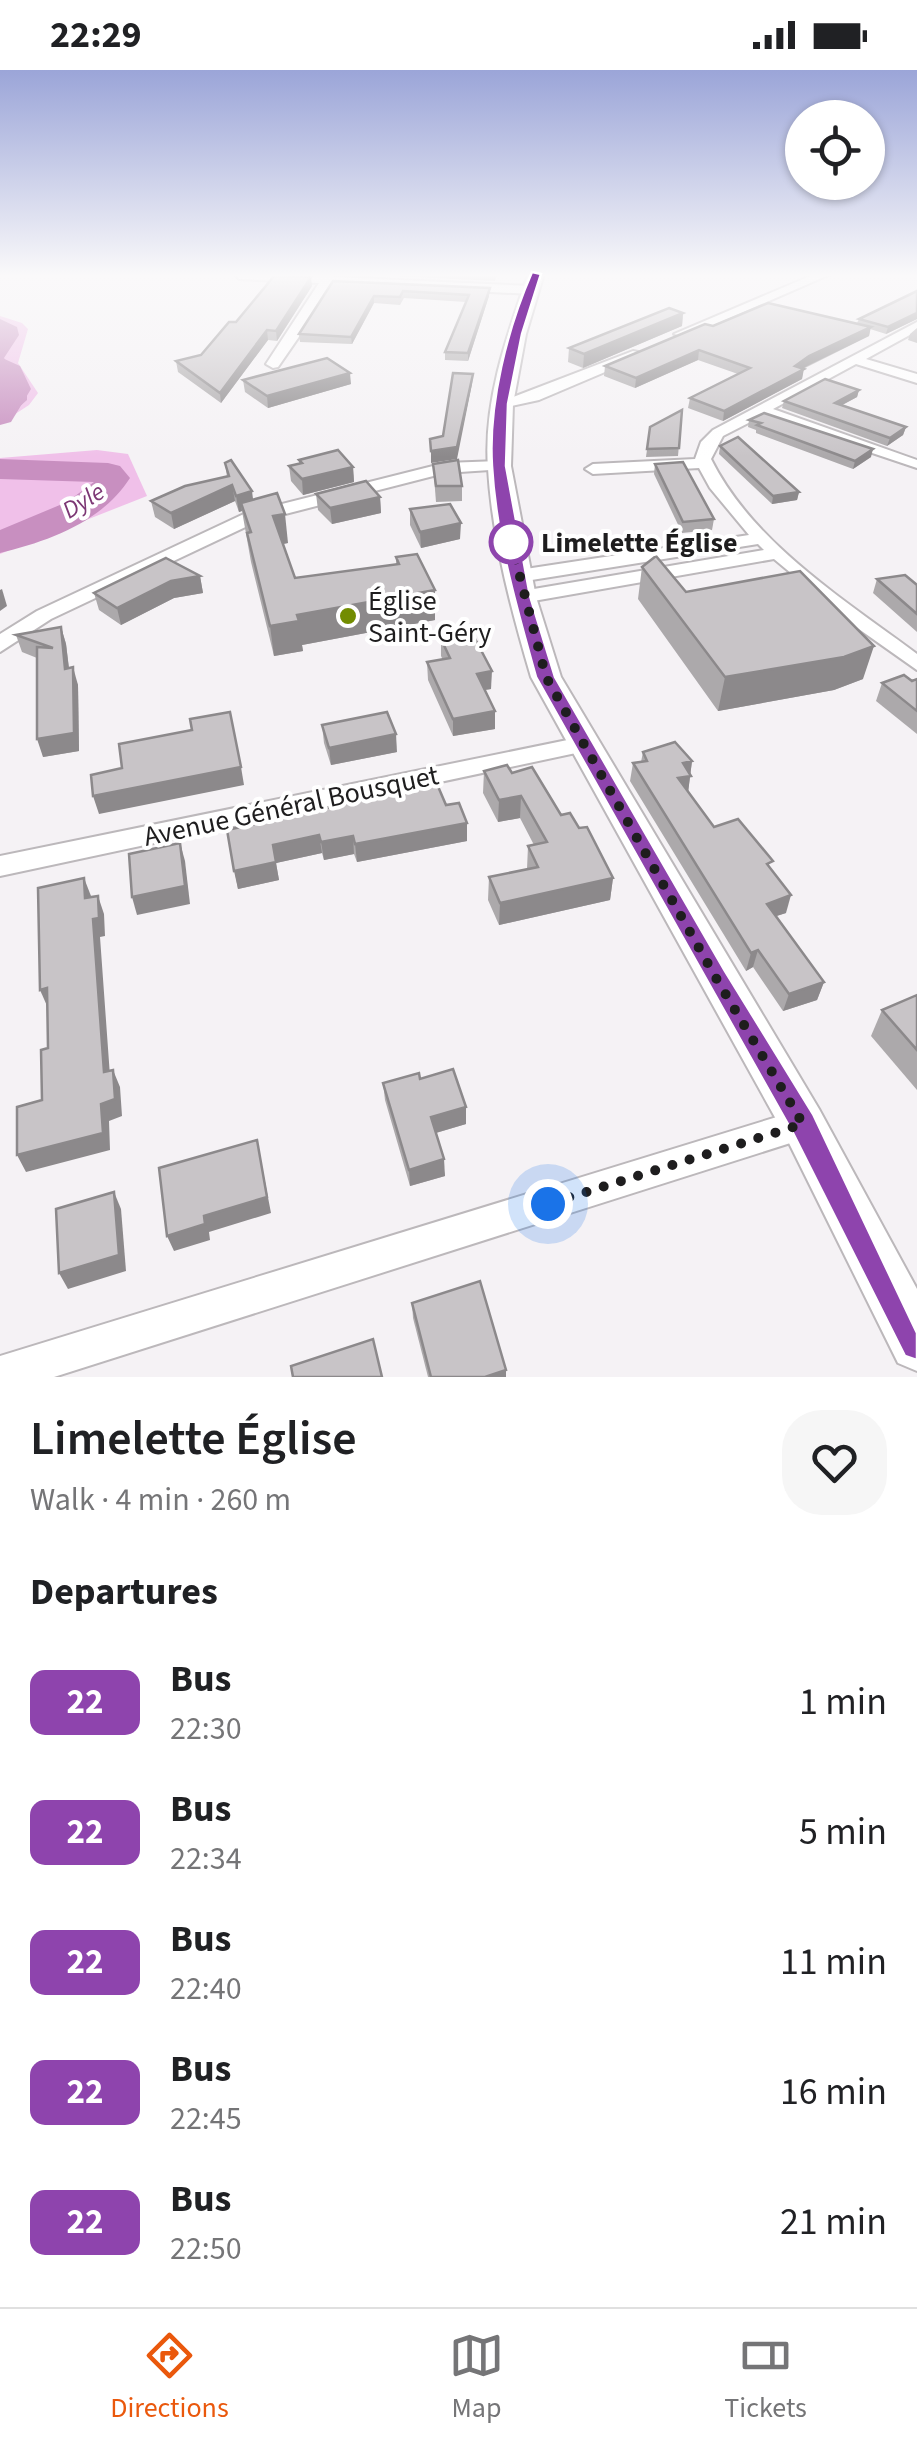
<!DOCTYPE html>
<meta charset="utf-8">
<style>
:root{--surface:#fff;--page:#f6f6f6;--text:#202124;--muted:#757577;--line:#e0e0e0;--accent:#ea580c}
body{margin:0;font-family:"Source Sans 3",sans-serif;background:var(--page);color:var(--text);height:100vh;display:flex;flex-direction:column;font-size:38px;white-space:nowrap}
*{box-sizing:border-box;margin:0}
p{font-size:32px;color:var(--muted)}
.icon{flex:none;width:55px;height:55px;fill:none;stroke:currentColor;stroke-width:2;stroke-linecap:round;stroke-linejoin:round}
.map{position:relative;height:1307px;overflow:hidden}
.panel{display:flex;flex-direction:column;background:var(--surface);flex:1}
.panel>*{flex:none}
.badge{padding:0 20px;border-radius:15px;font-size:35px;line-height:65px}
.fabs{position:absolute;left:785px;top:30px;display:grid;gap:20px}
.fabs a{display:grid;place-items:center;width:100px;height:100px;border-radius:50%;background:var(--surface);box-shadow:0 2px 8px #0004;font-size:50px}
.you{position:absolute;width:50px;height:50px;margin:-25px;border:8px solid #fff;border-radius:50%;background:#1a73e8;box-shadow:0 0 0 15px #1a73e833}
.map>.badge{position:absolute;translate:-50% -50%;box-shadow:0 0 0 5px #fff}
h2{padding:0 30px;font-size:38px;line-height:90px}
.round{display:grid;place-items:center;flex:none;width:105px;height:105px;border-radius:40px;background:var(--page)}
.head{display:flex;align-items:center;justify-content:space-between;height:170px;padding:0 30px}
h1{font-size:48px;font-weight:600;line-height:75px}
ul{padding:0;list-style:none}
li{display:flex;align-items:center;gap:30px;height:130px;padding:0 30px}
li div{flex:1}
li b{display:block;font-size:38px}
li em{font-style:normal}
li .badge{min-width:110px;font-weight:700;text-align:center}
.status{display:flex;justify-content:space-between;align-items:center;height:70px;padding:0 50px;background:var(--surface);direction:ltr}
.status svg{height:28px;fill:currentColor}
.menu{display:flex;justify-content:space-around;align-items:center;height:140px;border-top:2px solid var(--line);background:var(--surface);font-size:28px;color:var(--muted)}
.menu a{display:grid;justify-items:center;gap:5px}
.menu .selected{color:var(--accent)}
.map>svg:first-child{display:block}
.green{fill:#f0c0e9}
.water{fill:#c88fc0}
.lines{fill:none;stroke-linecap:round;stroke-linejoin:round}
.river{fill:#c88fc0;fill-rule:evenodd}
.minor-casing{stroke:#bcb8bb;stroke-width:4}
.secondary-casing{stroke:#bcb8bb;stroke-width:4}
.minor{fill:#fff;fill-rule:evenodd}
.secondary{fill:#fff;fill-rule:evenodd}
.wall{fill:#aca9ab}
.shaded-wall{fill:#8c898b}
.building{fill:#c8c4c7;stroke:#8c898b;stroke-width:2.5}
.line{fill:#8e44ad;stroke:#fff;stroke-width:2.5}
.walk{stroke:#1e1d1e;stroke-width:10;stroke-dasharray:0 18}
.stop-dot{fill:#fff;stroke:#8e44ad;stroke-width:5}
.poi-dot{fill:#728c01;stroke:#fff;stroke-width:4}
.labels{text-anchor:middle;stroke-width:8;stroke-linejoin:round;paint-order:stroke}
.far-water-label{font-size:25px;font-style:italic;fill:#7c3774;stroke:#fff}
.stop-label{font-size:28px;font-weight:bold;fill:#1e1d1e;stroke:#fff;text-anchor:start}
.poi-label{font-size:28px;fill:#1e1d1e;stroke:#fff;text-anchor:start}
.street-label{font-size:28px;fill:#1e1d1e;stroke:#fff}
</style>
<div class="status"><b>22:29</b><svg viewBox="0 0 49 12"><path d="M0 12V9h3v3zM5 12V6h3v6zM10 12V3h3v9zM15 12V0h3v12zM26 1h20v11H26zM47 4h2v5h-2z"/></svg></div>
<div class="map">
<svg width="917" height="1307" viewBox="0 0 917 1307">
<rect width="100%" height="100%" fill="#f5f2f5"/>
<g class="green">
<polygon points="0,246 22,253 28,259 18,293 38,323 29,335 0,354"/>
<polygon points="97,380 128,384 147,426 0,484 0,388"/>
</g>
<path class="water" d="M 0,249 L 17,257 L 19,265 L 4,288 L 27,319 L 27,330 C 18,338 12,344 0,340 L 10,324 L 7,310 L 0,305 Z"/>
<g class="lines">
<g class="river">
<polygon points="0,287 20,296 31,319 11,352 0,355"/>
<path d="M 0,389 L 108,393 L 120,396 L 130,408 C 102,452 49,471 0,483 L 0,460 L 67,432 L 94,412 L 0,409 Z"/>
</g>
<g class="minor-casing">
<g id="minor">
<polygon points="235,204 336,204 334,207 532,216 538,220 532,224 331,214 316,242 278,297 273,298 266,294 319,213 239,209"/>
<polygon points="815,204 831,204 686,267 674,264"/>
<path d="M 917,252 L 917,261 L 866,289 L 917,304 L 917,313 L 856,294 L 773,339 L 917,390 L 917,398 L 762,346 L 723,366 L 711,389 C 753,473 843,529 917,584 L 917,600 L 856,557 L 774,489 L 522,533 L 512,527 L 522,521 L 764,480 L 758,474 L 519,512 L 510,506 L 519,500 L 749,465 L 710,418 L 699,398 L 593,404 L 585,399 L 593,394 L 695,389 L 701,372 L 713,360 Z"/>
<polygon points="633,281 638,282 638,288 539,330 502,338 495,334"/>
<polygon points="499,391 507,396 505,399 445,403 258,451 51,549 0,582 0,564 37,541 246,443 445,393"/>
<polygon points="582,667 590,670 594,675 590,680 0,806 0,786"/>
<polygon points="803,1039 814,1043 819,1054 814,1065 803,1069 54,1307 0,1307 0,1286"/>
</g>
</g>
<g class="secondary-casing">
<path id="secondary" d="M 528,204 L 544,204 L 526,264 L 513,334 L 511,396 L 536,527 L 561,607 L 819,1039 L 917,1219 L 917,1301 L 898,1293 L 787,1069 L 531,607 C 511,539 492,468 488,398 C 483,332 507,265 528,204 Z"/>
</g>
<use href="#minor" class="minor"/>
<use href="#secondary" class="secondary"/>
</g>
<g class="wall">
<polygon points="357,204 497,204 495,211"/>
<polygon points="333,211 489,226 468,291 445,290 445,282 466,232 404,228 400,235 374,233 352,274 300,272 299,264"/>
<polygon points="312,216 277,271 268,270 221,333 178,302 176,291 201,285 236,252"/>
<polygon points="917,221 917,249 886,264 870,259 869,266 803,299 802,309 723,351 688,338 690,328 738,304 698,290 635,318 604,306 605,296 713,256 857,253 859,249"/>
<polygon points="683,243 682,256 583,298 568,292 569,278"/>
<polygon points="917,258 917,273 908,270 910,264"/>
<polygon points="243,310 351,314 268,338 245,322"/>
<polygon points="859,320 857,327 842,335 906,357 903,365 887,376 782,338 784,331"/>
<polygon points="682,340 678,386 646,387 650,357"/>
<polygon points="749,350 871,387 853,399 756,363 756,360 748,357"/>
<polygon points="720,376 799,422 797,430 772,434 719,384"/>
<polygon points="299,390 353,397 354,412 303,425 291,411 289,396 299,393"/>
<polygon points="225,393 288,473 283,474 295,508 396,495 396,487 435,550 302,575 303,581 274,586 251,492 242,441 239,442 235,431 174,459 155,447 151,431 227,407"/>
<polygon points="433,394 462,416 462,431 436,432"/>
<polygon points="655,394 714,449 712,460 682,463 654,404"/>
<polygon points="316,424 380,427 381,443 332,454 318,440"/>
<polygon points="410,439 460,469 421,478 410,455"/>
<polygon points="642,497 686,522 863,609 834,620 718,641 638,529"/>
<polygon points="200,506 203,523 174,528 121,555 99,540 94,523"/>
<polygon points="877,509 917,515 917,562 873,523"/>
<polygon points="61,557 66,574 69,598 78,615 79,681 43,687 37,588 22,582 16,565"/>
<polygon points="441,569 491,619 485,620 495,641 495,659 453,666 428,610 427,592 443,590 441,586"/>
<polygon points="917,609 917,664 876,631 882,613"/>
<polygon points="322,655 397,682 331,695 324,673"/>
<polygon points="643,682 692,691 688,722 714,757 771,798 786,843 776,846 824,912 817,930 783,941 753,897 746,901 630,711 633,693 641,692"/>
<polygon points="484,701 512,703 561,745 579,758 613,808 610,830 499,855 488,830 489,807 527,799 528,776 534,775 520,748 498,752 483,723"/>
<polygon points="446,735 467,771 357,792 354,784 324,790 322,783 276,793 279,810 238,819 227,760"/>
<polygon points="917,925 917,1020 871,966 882,940"/>
<polygon points="420,1009 466,1037 466,1054 436,1063 445,1106 410,1116 385,1030 383,1013"/>
<polygon points="412,1233 506,1307 428,1307 413,1248"/>
</g>
<g class="shaded-wall">
<polygon points="311,207 312,216 277,271 276,261"/>
<polygon points="490,218 489,226 468,291 468,283"/>
<polygon points="374,226 374,233 352,274 351,267"/>
<polygon points="683,243 682,256 583,298 584,284"/>
<polygon points="917,243 917,249 886,264 888,257"/>
<polygon points="871,257 869,266 807,296 796,303 804,299 802,309 723,351 724,341 809,286"/>
<polygon points="267,260 268,270 221,333 220,323"/>
<polygon points="699,280 698,290 635,318 636,308"/>
<polygon points="350,303 351,314 268,338 267,326"/>
<polygon points="473,304 472,314 457,389 431,393 431,381 457,377"/>
<polygon points="859,320 857,327 833,340 835,333"/>
<polygon points="906,357 903,365 887,376 890,368"/>
<polygon points="873,379 871,387 853,399 855,391"/>
<polygon points="353,397 354,412 303,425 302,409"/>
<polygon points="232,415 235,431 174,459 171,443"/>
<polygon points="252,421 254,437 241,433 242,441 239,442 236,426"/>
<polygon points="799,422 797,430 772,434 773,426"/>
<polygon points="380,427 381,443 332,454 330,438"/>
<polygon points="285,444 288,473 277,475 273,446"/>
<polygon points="461,453 460,469 421,478 420,462"/>
<polygon points="200,506 203,523 174,528 121,555 117,538 171,511"/>
<polygon points="2,519 7,536 0,541 0,520"/>
<polygon points="435,520 435,550 302,575 303,581 274,586 270,556 297,545"/>
<polygon points="61,557 66,574 71,616 65,599"/>
<polygon points="874,576 863,609 834,620 718,641 725,607"/>
<polygon points="73,597 78,615 79,681 43,687 37,669"/>
<polygon points="492,601 491,619 477,621 477,604"/>
<polygon points="495,641 495,659 453,666 453,649"/>
<polygon points="396,664 397,682 331,695 329,678"/>
<polygon points="692,691 688,723 675,725 683,693"/>
<polygon points="241,697 244,715 99,744 93,726"/>
<polygon points="521,726 520,748 498,752 499,730"/>
<polygon points="467,753 467,771 357,792 355,774"/>
<polygon points="319,765 322,783 276,793 279,810 238,819 234,801 273,775"/>
<polygon points="353,766 354,784 324,790 321,772"/>
<polygon points="180,773 185,791 190,834 137,845 132,827"/>
<polygon points="84,808 91,826 92,846 85,828"/>
<polygon points="613,808 610,830 499,855 500,833"/>
<polygon points="791,825 786,843 761,851 767,834"/>
<polygon points="98,826 104,844 105,866 100,867 111,1020 104,1002 93,849"/>
<polygon points="758,880 753,897 746,901 751,883"/>
<polygon points="824,912 817,930 783,941 789,924"/>
<polygon points="47,918 48,938 40,920"/>
<polygon points="113,1000 120,1017 122,1046 109,1051 110,1080 26,1102 17,1085 101,1034"/>
<polygon points="466,1037 466,1054 432,1064 431,1047"/>
<polygon points="257,1070 271,1143 209,1162 210,1170 174,1181 167,1166 204,1146"/>
<polygon points="444,1089 445,1106 410,1116 409,1100"/>
<polygon points="114,1122 121,1139 126,1201 68,1219 59,1203"/>
<polygon points="506,1300 506,1307 485,1307"/>
</g>
<g class="building">
<polygon points="275,205 311,207 276,261 267,260 220,323 176,291 201,285 229,252 236,252"/>
<polygon points="333,211 490,218 468,283 445,282 469,225 403,221 400,227 374,226 351,267 299,264"/>
<polygon points="917,221 917,243 888,257 859,249"/>
<polygon points="768,233 871,257 809,286 795,296 804,299 724,341 690,328 750,298 699,280 636,308 605,296 705,254 713,256"/>
<polygon points="669,238 683,243 584,284 569,278"/>
<polygon points="327,288 350,303 267,326 243,310"/>
<polygon points="453,303 473,304 457,377 431,381 430,369 443,366"/>
<polygon points="825,309 859,320 835,333 906,357 890,368 784,331"/>
<polygon points="682,340 679,378 647,379 650,357"/>
<polygon points="764,343 873,379 855,391 757,355 761,353 749,350"/>
<polygon points="738,367 799,422 773,426 720,376"/>
<polygon points="338,380 353,397 302,409 289,396 302,393 299,390"/>
<polygon points="231,390 252,421 236,426 232,415 171,443 151,431 185,416 229,406 225,393"/>
<polygon points="458,390 462,416 436,416 433,394"/>
<polygon points="683,392 714,449 683,452 655,394"/>
<polygon points="366,411 380,427 330,438 316,424"/>
<polygon points="277,423 285,444 273,446 295,508 399,494 396,487 417,484 435,520 297,545 299,551 270,556 247,463 251,462 241,433"/>
<polygon points="450,434 461,453 420,462 410,439"/>
<polygon points="656,486 686,522 800,501 874,576 844,587 725,607 642,497"/>
<polygon points="166,488 200,506 171,511 117,538 94,523"/>
<polygon points="905,505 917,515 917,544 877,509"/>
<polygon points="61,557 65,599 73,597 74,663 37,669 37,577 53,578 16,565"/>
<polygon points="472,563 492,601 477,604 495,641 453,649 427,592 450,588 441,569"/>
<polygon points="904,605 912,611 917,609 917,641 882,613"/>
<polygon points="230,642 241,697 93,726 91,705 122,698 119,674 192,660 190,649"/>
<polygon points="387,642 396,664 329,678 322,655"/>
<polygon points="675,672 692,691 683,693 691,706 678,708 714,757 738,749 773,791 767,794 791,825 767,834 824,912 789,924 758,880 751,883 633,693 647,691 643,682"/>
<polygon points="507,695 512,703 532,697 561,745 570,743 579,758 587,757 613,808 500,833 489,807 538,797 528,776 547,772 521,726 499,730 484,701"/>
<polygon points="437,714 446,735 459,733 467,753 355,774 353,766 321,772 319,765 273,775 276,792 234,801 227,760"/>
<polygon points="180,773 185,816 132,827 129,784"/>
<polygon points="84,808 85,828 98,826 99,848 93,849 104,1002 113,1000 115,1029 101,1034 103,1063 17,1085 17,1037 42,1030 41,980 48,978 47,918 40,920 38,818"/>
<polygon points="917,925 917,980 882,940"/>
<polygon points="453,999 466,1037 431,1047 444,1089 409,1100 383,1013 419,1003 420,1009"/>
<polygon points="257,1070 267,1127 204,1146 205,1154 167,1166 159,1098"/>
<polygon points="114,1122 119,1185 59,1203 56,1139"/>
<polygon points="480,1211 506,1300 485,1307 431,1307 412,1233"/>
<polygon points="373,1269 382,1307 293,1307 291,1296"/>
</g>
<linearGradient id="sky" x2="0" y2="1"><stop stop-color="#9ba5d8"/><stop offset="0.53" stop-color="#faf9fa"/><stop offset="1" stop-color="#faf9fa" stop-opacity="0"/></linearGradient>
<rect width="917" height="387" fill="url(#sky)"/>
<path class="line" d="M 532,202 L 541,204 L 522,264 L 508,334 L 506,396 L 530,526 L 555,607 L 725,901 L 813,1044 L 917,1263 L 917,1290 L 905,1286 L 793,1063 L 536,607 C 517,539 496,467 492,396 C 488,334 507,259 532,202 Z"/>
<g class="lines">
<polyline class="walk" points="511,472 546,607 716,908 803,1054 548,1134"/>
</g>
<circle class="stop-dot" cx="511" cy="472" r="20"/>
<circle class="poi-dot" cx="348" cy="546" r="10"/>
<g class="labels">
<g class="far-water-label">
<text transform="translate(83 430) rotate(-32)" y="9">Dyle</text>
</g>
<g class="stop-label">
<text x="541" y="482">Limelette Église</text>
</g>
<g class="poi-label">
<text x="368" y="540">Église<tspan x="368" dy="32">Saint-Géry</tspan></text>
</g>
<g class="street-label">
<text transform="translate(291 735) rotate(-12)" y="10">Avenue Général Bousquet</text>
</g>
</g>
</svg>
<div class="fabs">
<a><svg class="icon" aria-label="locate" viewBox="0 0 24 24"><circle cx="12" cy="12" r="6"/><path d="M12 2v4M12 18v4M2 12h4M18 12h4"/></svg></a>
</div>
<div class="you" style="left:548px;top:1134px"></div>
</div>
<section class="panel">
<div class="head"><div><h1>Limelette Église</h1><p>Walk · 4 min · 260 m</p></div><a class="round"><svg class="icon" aria-label="heart" viewBox="0 0 24 24"><path d="M12 20l-8-8c-3-5 5-10 8-4 3-6 11-1 8 4z"/></svg></a></div>
<h2>Departures</h2>
<ul>
<li><span class="badge" style="background:#8e44ad;color:#fff">22</span><div><b>Bus</b><p>22:30</p></div><em>1 min</em></li>
<li><span class="badge" style="background:#8e44ad;color:#fff">22</span><div><b>Bus</b><p>22:34</p></div><em>5 min</em></li>
<li><span class="badge" style="background:#8e44ad;color:#fff">22</span><div><b>Bus</b><p>22:40</p></div><em>11 min</em></li>
<li><span class="badge" style="background:#8e44ad;color:#fff">22</span><div><b>Bus</b><p>22:45</p></div><em>16 min</em></li>
<li><span class="badge" style="background:#8e44ad;color:#fff">22</span><div><b>Bus</b><p>22:50</p></div><em>21 min</em></li>
</ul>
</section>
<nav class="menu">
<a class="selected"><svg class="icon" aria-label="directions" viewBox="0 0 24 24"><path d="M12 3l9 9-9 9-9-9zM9 14v-3h6M13 9l2 2-2 2"/></svg>Directions</a>
<a><svg class="icon" aria-label="map" viewBox="0 0 24 24"><path d="M3 6l6-2 6 2 6-2v14l-6 2-6-2-6 2zM9 4v14M15 6v14"/></svg>Map</a>
<a><svg class="icon" aria-label="tickets" viewBox="0 0 24 24"><path d="M3 7h18v10H3zM15 7v10"/></svg>Tickets</a>
</nav>
